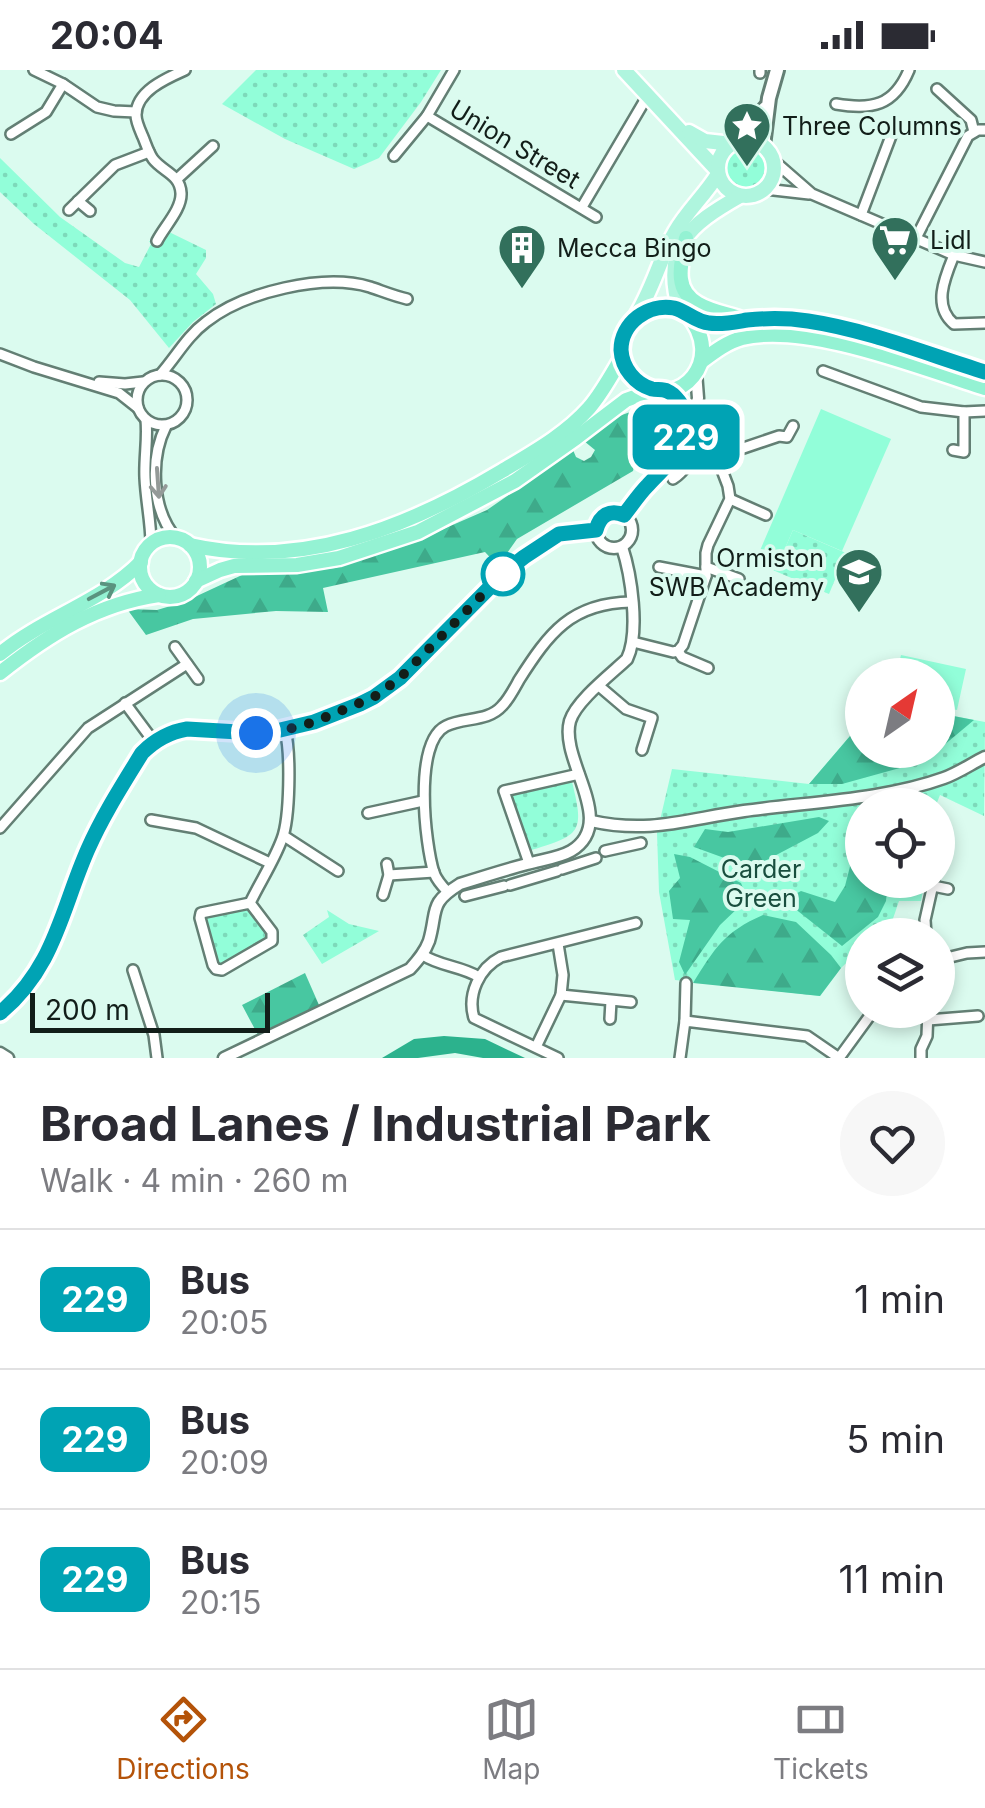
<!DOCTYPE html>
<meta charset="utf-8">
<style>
:root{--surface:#fff;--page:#f7f7f7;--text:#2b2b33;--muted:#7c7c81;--line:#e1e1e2;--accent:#b45309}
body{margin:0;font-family:Inter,sans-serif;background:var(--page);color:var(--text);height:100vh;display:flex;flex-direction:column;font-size:38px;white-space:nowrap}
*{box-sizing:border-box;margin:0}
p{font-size:32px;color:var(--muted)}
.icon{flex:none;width:55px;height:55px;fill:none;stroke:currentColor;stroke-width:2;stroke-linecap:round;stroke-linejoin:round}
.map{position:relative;height:988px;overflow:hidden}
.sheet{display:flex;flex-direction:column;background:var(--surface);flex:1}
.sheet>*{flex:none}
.badge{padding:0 20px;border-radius:15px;font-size:35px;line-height:65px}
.needle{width:65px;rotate:34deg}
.fabs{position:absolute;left:845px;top:588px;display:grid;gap:20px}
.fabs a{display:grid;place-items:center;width:110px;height:110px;border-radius:50%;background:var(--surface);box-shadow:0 5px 15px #0003;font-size:50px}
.scale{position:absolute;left:30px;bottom:25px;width:240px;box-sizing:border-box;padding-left:10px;border:5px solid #121e19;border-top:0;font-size:28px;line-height:35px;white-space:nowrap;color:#121e19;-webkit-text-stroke:8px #dbfbef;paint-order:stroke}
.you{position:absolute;width:50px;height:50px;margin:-25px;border:8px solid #fff;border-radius:50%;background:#1a73e8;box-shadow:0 0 0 15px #1a73e833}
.map>.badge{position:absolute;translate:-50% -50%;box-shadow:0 0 0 5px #fff}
.round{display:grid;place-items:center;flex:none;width:105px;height:105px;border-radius:52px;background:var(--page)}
.summary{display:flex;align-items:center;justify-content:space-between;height:170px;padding:0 40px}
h1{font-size:48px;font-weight:700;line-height:75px}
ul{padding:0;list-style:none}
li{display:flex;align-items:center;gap:30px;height:140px;padding:0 40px;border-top:2px solid var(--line)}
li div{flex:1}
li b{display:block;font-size:38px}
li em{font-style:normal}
li .badge{min-width:110px;font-weight:700;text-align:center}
.status{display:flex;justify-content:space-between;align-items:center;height:70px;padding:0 50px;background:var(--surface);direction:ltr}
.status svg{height:28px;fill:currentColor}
.tab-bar{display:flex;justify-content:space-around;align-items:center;height:140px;border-top:2px solid var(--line);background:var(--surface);font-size:28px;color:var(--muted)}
.tab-bar a{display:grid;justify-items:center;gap:5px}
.tab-bar .on{color:var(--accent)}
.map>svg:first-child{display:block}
.grass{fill:url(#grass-dots)}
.forest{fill:url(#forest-firs)}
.garden{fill:#92fed9}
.water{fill:#2cb28d}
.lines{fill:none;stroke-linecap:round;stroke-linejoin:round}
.minor-casing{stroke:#637f74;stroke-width:14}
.tertiary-casing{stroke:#637f74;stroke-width:15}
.secondary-casing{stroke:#637f74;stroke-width:18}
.primary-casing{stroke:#fff;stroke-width:19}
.trunk-casing{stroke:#fff;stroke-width:19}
.minor{stroke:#fff;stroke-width:9}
.tertiary{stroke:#fff;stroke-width:10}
.secondary{stroke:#fff;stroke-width:12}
.primary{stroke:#aff5de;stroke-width:14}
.trunk{stroke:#94f2d3;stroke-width:14}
.oneway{stroke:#949a98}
.oneway2{stroke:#5a937f}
.line-casing{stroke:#fff;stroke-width:22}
.line{stroke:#00a3b4;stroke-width:15}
.walk{stroke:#121e19;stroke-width:10;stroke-dasharray:0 18}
.stop-dot{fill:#fff;stroke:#00a3b4;stroke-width:5}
.labels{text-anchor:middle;stroke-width:8;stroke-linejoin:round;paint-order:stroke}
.poi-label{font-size:25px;fill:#121e19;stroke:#dbfbef;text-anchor:start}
.street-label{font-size:25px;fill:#121e19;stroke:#dbfbef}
.park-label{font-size:25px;fill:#194e3e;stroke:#dbfbef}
</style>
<div class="status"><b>20:04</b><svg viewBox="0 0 49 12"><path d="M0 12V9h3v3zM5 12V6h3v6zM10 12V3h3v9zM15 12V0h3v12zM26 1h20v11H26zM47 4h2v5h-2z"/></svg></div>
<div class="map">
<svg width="985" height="988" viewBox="0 0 985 988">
<defs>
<pattern id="grass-dots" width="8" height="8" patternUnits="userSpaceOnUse" patternTransform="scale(2.5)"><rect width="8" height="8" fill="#92fed9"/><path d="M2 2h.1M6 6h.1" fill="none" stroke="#7dd9ba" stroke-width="1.8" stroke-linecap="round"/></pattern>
<pattern id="forest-firs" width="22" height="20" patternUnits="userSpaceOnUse" patternTransform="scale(2.5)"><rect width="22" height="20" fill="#48c7a1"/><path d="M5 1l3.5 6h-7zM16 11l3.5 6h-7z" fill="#3eaa8a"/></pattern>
</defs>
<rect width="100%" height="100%" fill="#dbfbef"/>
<g class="grass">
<polygon points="256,0 441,0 421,32 379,88 354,99 285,69 222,34"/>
<circle cx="747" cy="99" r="21"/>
<polygon points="0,88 60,147 125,193 139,197 151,174 149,171 159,171 167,161 206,180 206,188 196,204 213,224 216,234 193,252 169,278 130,230 34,154 0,122"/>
<polygon points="793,460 846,483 829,524 775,501"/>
<path d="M 938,643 L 985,652 L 984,746 L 940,725 L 936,735 L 862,735 L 862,810 L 925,810 L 921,831 L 899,831 C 890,856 892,865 862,865 L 862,878 L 841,898 L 820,926 L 675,910 L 659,822 L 657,763 L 672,699 L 809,714 L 862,652 L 862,680 L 938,680 Z"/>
<path d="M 571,708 C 585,763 582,765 528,781 L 511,724 Z"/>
<polygon points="245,837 249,839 269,864 269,869 220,896 217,893 203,848 204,846"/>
<polygon points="327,840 349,854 379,861 322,894 303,865 329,847"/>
</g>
<g class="forest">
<path d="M 647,339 L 660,355 L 654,373 L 638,379 L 633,401 L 517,469 L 498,496 L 485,482 L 323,518 L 328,542 L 276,541 L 193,549 L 146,565 L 127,539 L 157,540 L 184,532 L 242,505 L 335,498 L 418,470 L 487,440 L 573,380 L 576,387 L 584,391 L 591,387 L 595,380 L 584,371 C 604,353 619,342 647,339 Z"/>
<polygon points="938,643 974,650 925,691 842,714 809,714 862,652 862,680 938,680"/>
<polygon points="819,747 829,751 818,763 757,795 738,793 694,777 705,759 728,762"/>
<polygon points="862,765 862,810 888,810 886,831 878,847 842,876 784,830 801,821 835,832 845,816 856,773"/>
<polygon points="674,784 690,787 741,813 745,823 741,835 720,855 685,905 679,892 690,850 673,849 669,821 680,808"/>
<path d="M 763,845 L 796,852 L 831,885 L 841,898 L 820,926 L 693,913 C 715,878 724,862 763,845 Z"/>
<polygon points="305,903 319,935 258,965 242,935"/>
</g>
<g class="garden">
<polygon points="821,339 891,369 842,481 793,460 775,501 755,492"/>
<polygon points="901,585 966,599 957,640 938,636 938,605 896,605"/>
</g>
<polygon class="water" points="444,966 485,969 525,988 483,988 455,983 418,988 382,988 414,969"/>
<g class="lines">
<g class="minor-casing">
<g id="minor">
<polyline points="34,0 63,14 97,37 114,41 136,42"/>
<polyline points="454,0 427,46 596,147"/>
<polyline points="760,3 760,0"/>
<polyline points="937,19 971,50 974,62"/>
<path d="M 836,34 C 872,40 894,36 909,0"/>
<polyline points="11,64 46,42 63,14"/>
<polyline points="394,86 427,46"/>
<polyline points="773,90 812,124 954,185 985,192"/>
<polyline points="177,109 213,76"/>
<polyline points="765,119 809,124"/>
<polyline points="78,131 90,141"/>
<polyline points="582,137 648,25"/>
<polyline points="69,140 115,95 149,82"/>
<polyline points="861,145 891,66"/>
<polyline points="916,168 968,66 978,60 985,60"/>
<path d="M 157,171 C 164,157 182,139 181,123 C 180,104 163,102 153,89 C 148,82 146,74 143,67 C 140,60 136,52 136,45 C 136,21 167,8 185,0"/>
<path d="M 954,185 C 945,207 932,236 954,254 L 985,253"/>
<polyline points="0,284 34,297 119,323 138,338"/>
<polyline points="823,301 921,337 964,342 985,341"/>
<circle cx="162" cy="330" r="25"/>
<path d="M 160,305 C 176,287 187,266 206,252 C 244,222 323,203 370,217 C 382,221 394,226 407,229"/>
<polyline points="99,312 125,314 143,312"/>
<path d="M 146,350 C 148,369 144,388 145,408 C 146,431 151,452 151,474"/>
<path d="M 166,356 C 150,388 151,439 176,468"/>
<polyline points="953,380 964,382 964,342"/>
<path d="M 673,409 C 696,394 683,380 717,387"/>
<polyline points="730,429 766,445"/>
<polyline points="659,497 706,506"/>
<polyline points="706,497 739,509"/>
<polyline points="633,572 673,582 678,581 683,575 706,506 706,483 708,475 730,429 728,416 717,387 779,366 787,367 793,356"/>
<polyline points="175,577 198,609"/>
<polyline points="678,581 682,587 708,598"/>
<polyline points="599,616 626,639 652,648 642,680"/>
<polyline points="125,633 154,672"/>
<polyline points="368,743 423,731"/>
<polyline points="151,750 196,758 270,793"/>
<polyline points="0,758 88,658 187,594"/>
<polyline points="284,766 338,801"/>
<polyline points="605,781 641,773"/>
<polyline points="529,793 504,721 579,704"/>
<polyline points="562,799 596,788"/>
<polyline points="389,805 434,802"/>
<polyline points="510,815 557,801"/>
<polyline points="933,816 948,819"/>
<path d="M 447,821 C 442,816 437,810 434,803 C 425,774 413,672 446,656 C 464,647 488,652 502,636 C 509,629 514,619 519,610 C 549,563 571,533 631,532"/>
<polyline points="383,825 389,805 387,794"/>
<polyline points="465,826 504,816"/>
<path d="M 250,833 L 272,862 L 272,871 L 222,900 L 216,899 L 213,895 L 200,848 L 201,843 L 250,833 C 260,812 274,791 282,769 C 290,748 291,683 285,660"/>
<polyline points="926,865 925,850 934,810"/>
<polyline points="558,874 563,905 561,925 631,932"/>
<path d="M 423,885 C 439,896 461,896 479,907"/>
<polyline points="938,890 967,883 985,882"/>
<polyline points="133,900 154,965 157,988"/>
<polyline points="610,949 611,931"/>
<polyline points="928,950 978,946"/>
<polyline points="685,951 686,913"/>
<polyline points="536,977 561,925"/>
<path d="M 558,988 L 474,948 C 467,925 479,898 501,887 L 636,853"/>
<polyline points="680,988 685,951 807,966 839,988 874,940"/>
<polyline points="921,988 921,979 927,966 928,940"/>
</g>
</g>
<g class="tertiary-casing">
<g id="tertiary">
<path d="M 666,320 C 680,331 688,342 687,360"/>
<circle cx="614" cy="460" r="18"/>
<polyline points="624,445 645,418 679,381 690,364 698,328 696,302"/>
<path d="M 591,751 C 650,764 687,749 744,741 C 808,732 883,730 944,708 C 958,703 971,694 985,687"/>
<path d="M 0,943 C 26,921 44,892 58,861 C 68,840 73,817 81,795 C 92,765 128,694 152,674 C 161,666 174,661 187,659 L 256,663 L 276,661 L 314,652 L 361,634 L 374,627 L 400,608 L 506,501 C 537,476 555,461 596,460"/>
<polyline points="0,983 8,988"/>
<path d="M 224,988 L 410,899 C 418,890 425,882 429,871 C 438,840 428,834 460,814 C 482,807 504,800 527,794 C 541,790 559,788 571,781 C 619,752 559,691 570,651 C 576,631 611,604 627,589 C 640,562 631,504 622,477"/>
</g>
</g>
<g class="secondary-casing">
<g id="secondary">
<polyline points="745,70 765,38"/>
<polyline points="763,76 769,28 777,0"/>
</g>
</g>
<g class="primary-casing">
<g id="primary">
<polyline points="624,0 717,100"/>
<polyline points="689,62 705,71 732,74"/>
<circle cx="746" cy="98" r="28"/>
<path d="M 680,240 C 661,177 689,155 740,126"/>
<path d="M 634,249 C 652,222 659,190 675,162 C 687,141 705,125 718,104"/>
</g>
</g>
<g class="trunk-casing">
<g id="trunk">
<path d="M 686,168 C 684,181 679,196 681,209 C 684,237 718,241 739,248"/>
<path d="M 687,244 C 727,289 680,342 638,313 C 628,305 622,293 621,280 C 621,253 648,232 674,238 C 686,241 696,252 709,253 C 724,255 740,250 755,249 C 772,248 791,248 808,251 C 868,260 927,284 985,302"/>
<path d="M 702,291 C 714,282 727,272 742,268 C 807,252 921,298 985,318"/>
<circle cx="170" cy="497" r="30"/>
<path d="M 190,475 C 301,500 407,458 502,401 C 532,383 565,365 589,338 C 602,323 612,304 622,287"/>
<polyline points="196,511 220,500 234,496 297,495 339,488 418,462 515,411 576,368 626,330 654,320"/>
<path d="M 0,584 C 43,548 102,532 141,492"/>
<path d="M 0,603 C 49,564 97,534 159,525"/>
</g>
</g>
<use href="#minor" class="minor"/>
<use href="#tertiary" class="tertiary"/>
<use href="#secondary" class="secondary"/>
<use href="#primary" class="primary"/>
<use href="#trunk" class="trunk"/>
</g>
<defs><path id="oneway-shaft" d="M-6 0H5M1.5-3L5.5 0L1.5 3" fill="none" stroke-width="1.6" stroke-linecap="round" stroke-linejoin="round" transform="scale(2.5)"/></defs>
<use class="oneway" href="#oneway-shaft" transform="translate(158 413) rotate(86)"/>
<use class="oneway2" href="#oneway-shaft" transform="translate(102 522) rotate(-28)"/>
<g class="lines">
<g class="line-casing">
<path id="line" d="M 0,943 C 55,897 61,840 88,779 C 103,745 123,714 142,683 C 155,670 169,662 187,659 L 256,663 L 276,661 L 314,652 L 360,634 L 374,627 L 400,608 L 506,501 L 524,487 L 559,464 L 596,460 C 600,445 610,439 624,445 C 632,435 639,424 648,415 C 665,396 695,374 686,345 C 684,337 675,324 667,321 C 663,319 657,320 652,319 C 635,314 622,298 621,280 C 621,253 648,233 674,238 C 686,241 696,252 709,253 C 721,255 735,252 747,250 C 767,248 788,248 808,251 C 868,260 927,284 985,302"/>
</g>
<use href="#line" class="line"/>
<polyline class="walk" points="256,663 285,660 314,652 374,627 400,608 506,501 503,504"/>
</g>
<defs>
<g id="sight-pin" transform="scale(2.5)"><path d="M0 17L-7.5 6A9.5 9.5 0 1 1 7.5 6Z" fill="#32705c" stroke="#dbfbef"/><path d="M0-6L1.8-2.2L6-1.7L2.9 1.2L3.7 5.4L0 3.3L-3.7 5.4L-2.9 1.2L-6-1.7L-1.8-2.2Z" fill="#fff"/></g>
<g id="supermarket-pin" transform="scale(2.5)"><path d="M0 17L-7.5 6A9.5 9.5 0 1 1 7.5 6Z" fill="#32705c" stroke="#dbfbef"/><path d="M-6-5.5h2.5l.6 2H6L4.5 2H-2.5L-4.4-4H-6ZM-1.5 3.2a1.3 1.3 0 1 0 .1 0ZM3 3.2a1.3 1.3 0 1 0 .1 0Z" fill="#fff"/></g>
<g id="building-pin" transform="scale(2.5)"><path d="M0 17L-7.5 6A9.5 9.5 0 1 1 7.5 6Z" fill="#32705c" stroke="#dbfbef"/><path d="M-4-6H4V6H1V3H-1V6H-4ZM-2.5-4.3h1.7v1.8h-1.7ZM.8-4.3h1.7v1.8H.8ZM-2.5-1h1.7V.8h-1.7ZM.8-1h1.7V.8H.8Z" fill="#fff"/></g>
<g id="school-pin" transform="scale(2.5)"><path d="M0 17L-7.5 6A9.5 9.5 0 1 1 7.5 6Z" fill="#32705c" stroke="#dbfbef"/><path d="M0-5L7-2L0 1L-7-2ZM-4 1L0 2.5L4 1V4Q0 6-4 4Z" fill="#fff"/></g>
</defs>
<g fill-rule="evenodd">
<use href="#sight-pin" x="747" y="56"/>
<use href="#supermarket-pin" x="895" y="170"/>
<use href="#building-pin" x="522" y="178"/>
<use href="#school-pin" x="859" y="502"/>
</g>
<circle class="stop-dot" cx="503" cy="504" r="20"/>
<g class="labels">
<g class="poi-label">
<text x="782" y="65">Three Columns</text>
<text x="930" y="179">Lidl</text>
<text x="557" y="187">Mecca Bingo</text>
<text x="824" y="497" text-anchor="end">Ormiston<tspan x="824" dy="29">SWB Academy</tspan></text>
</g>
<g class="street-label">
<text transform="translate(515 74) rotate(31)" y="9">Union Street</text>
</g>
<g class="park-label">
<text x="761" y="808">Carder<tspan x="761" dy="29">Green</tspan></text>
</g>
</g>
</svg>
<div class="fabs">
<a><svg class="needle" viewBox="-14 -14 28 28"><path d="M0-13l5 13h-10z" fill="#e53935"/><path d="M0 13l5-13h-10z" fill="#7c7c81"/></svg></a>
<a><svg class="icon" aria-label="locate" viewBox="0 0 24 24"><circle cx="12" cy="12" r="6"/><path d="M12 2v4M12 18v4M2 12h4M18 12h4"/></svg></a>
<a><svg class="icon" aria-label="layers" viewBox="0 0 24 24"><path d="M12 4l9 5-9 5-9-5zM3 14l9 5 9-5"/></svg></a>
</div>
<div class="scale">200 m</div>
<div class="you" style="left:256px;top:663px"></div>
<b class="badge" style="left:686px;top:367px;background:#00a3b4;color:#fff">229</b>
</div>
<section class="sheet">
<div class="summary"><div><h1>Broad Lanes / Industrial Park</h1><p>Walk · 4 min · 260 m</p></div><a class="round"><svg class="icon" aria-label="heart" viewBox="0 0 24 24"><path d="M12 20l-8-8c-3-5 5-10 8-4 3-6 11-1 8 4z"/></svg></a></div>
<ul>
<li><span class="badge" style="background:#00a3b4;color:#fff">229</span><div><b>Bus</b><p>20:05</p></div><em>1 min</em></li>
<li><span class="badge" style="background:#00a3b4;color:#fff">229</span><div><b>Bus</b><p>20:09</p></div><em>5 min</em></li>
<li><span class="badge" style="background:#00a3b4;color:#fff">229</span><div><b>Bus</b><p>20:15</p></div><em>11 min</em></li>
</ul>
</section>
<nav class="tab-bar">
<a class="on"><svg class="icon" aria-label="directions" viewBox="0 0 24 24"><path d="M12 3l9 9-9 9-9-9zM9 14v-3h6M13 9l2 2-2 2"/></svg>Directions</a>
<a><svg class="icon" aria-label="map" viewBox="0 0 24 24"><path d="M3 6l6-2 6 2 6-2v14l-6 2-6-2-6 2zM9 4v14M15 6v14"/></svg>Map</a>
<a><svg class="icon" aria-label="tickets" viewBox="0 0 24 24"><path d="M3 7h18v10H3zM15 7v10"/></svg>Tickets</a>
</nav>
